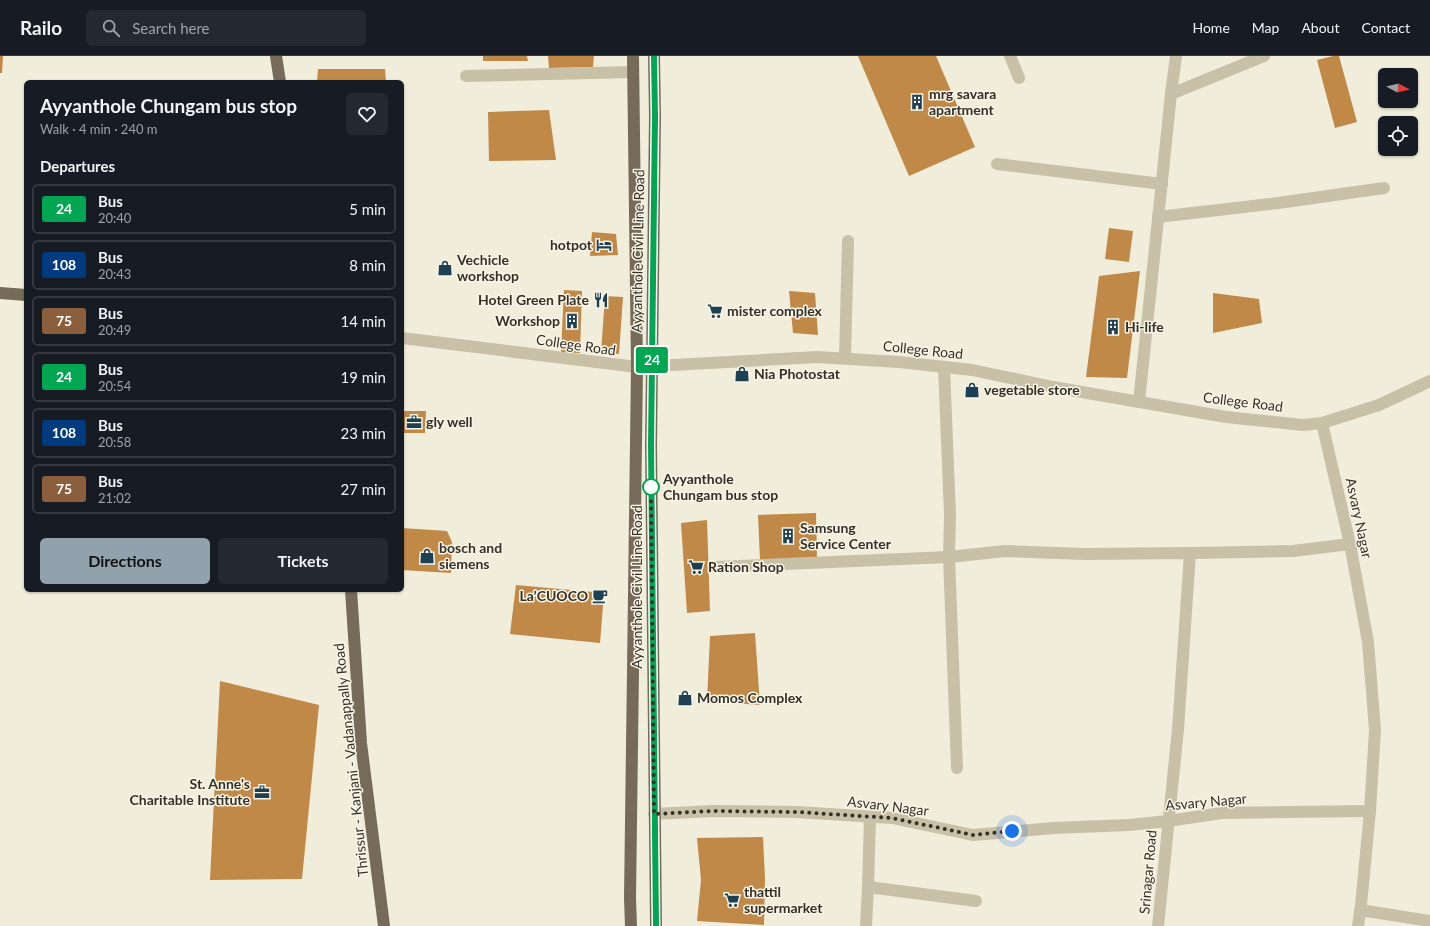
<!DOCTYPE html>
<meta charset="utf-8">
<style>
:root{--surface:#171b24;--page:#242831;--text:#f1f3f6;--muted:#9ea1a6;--line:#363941;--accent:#92a2ad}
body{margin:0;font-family:Lato,sans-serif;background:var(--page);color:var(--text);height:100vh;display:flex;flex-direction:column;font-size:15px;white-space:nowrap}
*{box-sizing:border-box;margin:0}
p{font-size:13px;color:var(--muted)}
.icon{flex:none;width:22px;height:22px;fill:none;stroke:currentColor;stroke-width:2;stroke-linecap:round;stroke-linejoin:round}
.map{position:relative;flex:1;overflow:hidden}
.details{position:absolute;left:24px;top:24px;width:380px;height:512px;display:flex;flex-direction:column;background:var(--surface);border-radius:6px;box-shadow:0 1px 3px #0004}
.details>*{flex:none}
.badge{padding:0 8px;border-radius:3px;font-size:14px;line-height:26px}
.needle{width:26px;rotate:97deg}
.controls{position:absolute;left:1378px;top:12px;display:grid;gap:8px}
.controls a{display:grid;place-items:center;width:40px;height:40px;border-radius:6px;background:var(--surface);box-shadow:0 1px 3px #0004;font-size:20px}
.you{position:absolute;width:20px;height:20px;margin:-10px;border:3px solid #fff;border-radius:50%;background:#1a73e8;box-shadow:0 0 0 6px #1a73e833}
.map>.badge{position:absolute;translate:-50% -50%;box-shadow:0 0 0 2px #fff}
h2{padding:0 16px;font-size:15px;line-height:36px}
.round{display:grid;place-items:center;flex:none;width:42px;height:42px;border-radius:6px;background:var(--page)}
.summary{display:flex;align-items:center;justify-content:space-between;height:68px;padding:0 16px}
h1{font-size:19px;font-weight:700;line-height:30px}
.action{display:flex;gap:8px;margin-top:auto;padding:8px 16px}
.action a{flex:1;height:46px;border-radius:6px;background:var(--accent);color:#111;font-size:16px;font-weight:700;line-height:46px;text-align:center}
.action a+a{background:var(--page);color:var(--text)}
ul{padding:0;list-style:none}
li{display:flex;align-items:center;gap:12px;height:50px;margin:0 8px 6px;padding:0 8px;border:2px solid var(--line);border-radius:6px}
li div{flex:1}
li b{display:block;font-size:15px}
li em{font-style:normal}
li .badge{min-width:44px;font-weight:700;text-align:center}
header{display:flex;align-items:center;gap:24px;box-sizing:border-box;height:56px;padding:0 20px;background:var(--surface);border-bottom:1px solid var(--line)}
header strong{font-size:19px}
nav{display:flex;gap:22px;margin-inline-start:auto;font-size:14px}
.search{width:280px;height:36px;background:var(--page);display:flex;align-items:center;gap:10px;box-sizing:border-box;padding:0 14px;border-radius:6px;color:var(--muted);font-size:15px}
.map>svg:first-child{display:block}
.building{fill:#c18948}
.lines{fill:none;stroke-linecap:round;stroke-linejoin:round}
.minor{stroke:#c8c0a7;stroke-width:12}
.major{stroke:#766b59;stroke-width:12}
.line-casing{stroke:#fff;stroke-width:9}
.line{stroke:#00a651;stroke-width:6}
.walk{stroke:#342f27;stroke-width:4;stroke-dasharray:0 7.2}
.stop-dot{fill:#fff;stroke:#00a651;stroke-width:2}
.labels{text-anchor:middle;stroke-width:3;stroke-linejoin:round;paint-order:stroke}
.poi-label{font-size:14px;font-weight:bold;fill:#342f27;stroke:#f8f5e6;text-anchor:start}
.street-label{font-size:14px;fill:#342f27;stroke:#f8f5e6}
.stop-label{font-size:14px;font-weight:bold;fill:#342f27;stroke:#f8f5e6;text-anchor:start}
</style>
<header>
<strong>Railo</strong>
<div class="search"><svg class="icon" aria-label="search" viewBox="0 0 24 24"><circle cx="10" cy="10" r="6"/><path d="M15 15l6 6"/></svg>Search here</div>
<nav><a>Home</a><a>Map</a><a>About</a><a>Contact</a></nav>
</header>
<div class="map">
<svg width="1430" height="870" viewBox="0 0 1430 870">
<rect width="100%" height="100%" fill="#f0edda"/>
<g class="building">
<polygon points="0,0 3,0 2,17 0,17"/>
<polygon points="483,0 527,0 528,5 483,5"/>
<polygon points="548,0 594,0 593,11 549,12"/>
<polygon points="858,0 936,0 975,91 909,120"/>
<polygon points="1333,0 1339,0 1357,66 1335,72 1317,4"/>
<polygon points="318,13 385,13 386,26 317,26"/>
<polygon points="549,54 556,104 489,105 488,56"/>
<polygon points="1109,172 1133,175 1129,206 1105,203"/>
<polygon points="592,176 616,178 618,199 590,200"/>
<polygon points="1140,215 1127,322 1086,321 1099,220"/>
<polygon points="564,234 582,235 580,297 561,296"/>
<polygon points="789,235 815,237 818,279 793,277"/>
<polygon points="1213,237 1259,243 1262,267 1213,277"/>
<polygon points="605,240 623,241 619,298 601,297"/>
<polygon points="402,355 426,355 425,377 402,377"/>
<polygon points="816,457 817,502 760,504 758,459"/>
<polygon points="707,464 710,555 687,557 681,467"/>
<polygon points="402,472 447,475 452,486 451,517 402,514"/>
<polygon points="516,529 604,537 600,587 510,578"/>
<polygon points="755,577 760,649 707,645 710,580"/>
<polygon points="220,625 319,649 302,823 210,824"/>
<polygon points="763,781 765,822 764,869 697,865 701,824 697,782"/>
</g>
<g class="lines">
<g class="minor">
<polyline points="1010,0 1019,22"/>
<polyline points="466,20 633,16"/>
<polyline points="1171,38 1264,0"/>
<polyline points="997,108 1162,128"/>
<polyline points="1158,161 1278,147 1384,132"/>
<polyline points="402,282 637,311 817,301 899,306 972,314 1053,331 1226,361 1303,369 1322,367 1379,349 1430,325"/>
<polyline points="845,302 848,185"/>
<polyline points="944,311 950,459 949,501 957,712"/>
<polyline points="1139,346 1171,38 1176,0"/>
<polyline points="1190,497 1293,495 1350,488"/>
<polyline points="715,511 949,501 1005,495 1085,498 1190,497 1178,673 1158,870"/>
<polyline points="654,758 713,755 797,756 892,762 973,779 1054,772 1129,769 1168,765 1222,757 1370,755 1375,674 1368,586 1350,488 1322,367"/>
<polyline points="868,831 976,845"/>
<polyline points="1360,854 1430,865"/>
<polyline points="866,870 868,831 870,761"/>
<polyline points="1358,870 1361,849 1370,755"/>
</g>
<g class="major">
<polyline points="276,0 280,26"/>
<polyline points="654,0 655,60 651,389 656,870"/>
<polyline points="0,237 26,239"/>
<polyline points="351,534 361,687 384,870"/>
<polyline points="631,870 630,842 637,311 633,0"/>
</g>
</g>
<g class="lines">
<g class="line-casing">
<polyline id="line" points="654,0 655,60 651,389 656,870"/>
</g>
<use href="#line" class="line"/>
<polyline class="walk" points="651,431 654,758 713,755 797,756 892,762 973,779 1012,775"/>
</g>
<defs>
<g id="building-bare" transform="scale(1.2)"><path d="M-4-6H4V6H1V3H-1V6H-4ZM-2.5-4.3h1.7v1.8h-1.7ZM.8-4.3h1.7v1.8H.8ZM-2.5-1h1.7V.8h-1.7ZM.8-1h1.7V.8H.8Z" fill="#1e4054" stroke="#f8f5e6" stroke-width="2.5" paint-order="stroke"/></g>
<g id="hotel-bare" transform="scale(1.2)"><path d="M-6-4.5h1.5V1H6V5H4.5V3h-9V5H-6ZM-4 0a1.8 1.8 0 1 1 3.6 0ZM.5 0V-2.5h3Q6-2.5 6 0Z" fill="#1e4054" stroke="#f8f5e6" stroke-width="2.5" paint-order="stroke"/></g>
<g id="shop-bare" transform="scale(1.2)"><path d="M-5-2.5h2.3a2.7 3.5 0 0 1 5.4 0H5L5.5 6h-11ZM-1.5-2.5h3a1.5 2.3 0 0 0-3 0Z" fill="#1e4054" stroke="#f8f5e6" stroke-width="2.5" paint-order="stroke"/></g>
<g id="restaurant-bare" transform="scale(1.2)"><path d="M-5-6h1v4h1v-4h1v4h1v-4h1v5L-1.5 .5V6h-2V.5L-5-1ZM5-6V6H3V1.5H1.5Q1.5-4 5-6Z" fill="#1e4054" stroke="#f8f5e6" stroke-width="2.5" paint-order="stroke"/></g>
<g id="supermarket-bare" transform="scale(1.2)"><path d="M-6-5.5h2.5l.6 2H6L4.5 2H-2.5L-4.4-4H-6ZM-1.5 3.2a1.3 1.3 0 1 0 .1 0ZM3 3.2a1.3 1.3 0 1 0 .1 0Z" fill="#1e4054" stroke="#f8f5e6" stroke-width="2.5" paint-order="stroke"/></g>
<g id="office-bare" transform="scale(1.2)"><path d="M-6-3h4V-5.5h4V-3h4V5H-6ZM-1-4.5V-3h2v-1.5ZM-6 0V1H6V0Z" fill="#1e4054" stroke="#f8f5e6" stroke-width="2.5" paint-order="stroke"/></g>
<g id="cafe-bare" transform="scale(1.2)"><path d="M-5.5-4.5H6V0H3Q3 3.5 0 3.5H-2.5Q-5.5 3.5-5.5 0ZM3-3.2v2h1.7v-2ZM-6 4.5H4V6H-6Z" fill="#1e4054" stroke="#f8f5e6" stroke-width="2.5" paint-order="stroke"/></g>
</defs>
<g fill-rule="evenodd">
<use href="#building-bare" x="917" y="46"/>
<use href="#hotel-bare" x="604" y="189"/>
<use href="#shop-bare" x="445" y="212"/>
<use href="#restaurant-bare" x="601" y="244"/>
<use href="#supermarket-bare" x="715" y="255"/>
<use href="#building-bare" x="572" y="265"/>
<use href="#building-bare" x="1113" y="271"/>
<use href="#shop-bare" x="742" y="318"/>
<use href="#shop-bare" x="972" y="334"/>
<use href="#office-bare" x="414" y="366"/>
<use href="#building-bare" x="788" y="480"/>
<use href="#shop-bare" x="427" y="500"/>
<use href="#supermarket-bare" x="696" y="511"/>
<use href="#cafe-bare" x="600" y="540"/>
<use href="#shop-bare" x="685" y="642"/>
<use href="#office-bare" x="262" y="736"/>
<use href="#supermarket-bare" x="732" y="844"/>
</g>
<circle class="stop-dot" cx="651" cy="431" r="8"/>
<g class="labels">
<g class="poi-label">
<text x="929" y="43">mrg savara<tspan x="929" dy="16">apartment</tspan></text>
<text x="592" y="194" text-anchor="end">hotpot</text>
<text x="457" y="209">Vechicle<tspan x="457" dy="16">workshop</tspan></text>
<text x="589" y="249" text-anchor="end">Hotel Green Plate</text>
<text x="727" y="260">mister complex</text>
<text x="560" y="270" text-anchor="end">Workshop</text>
<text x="1125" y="276">Hi-life</text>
<text x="754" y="323">Nia Photostat</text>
<text x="984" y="339">vegetable store</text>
<text x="426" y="371">gly well</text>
<text x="800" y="477">Samsung<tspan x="800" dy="16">Service Center</tspan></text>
<text x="439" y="497">bosch and<tspan x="439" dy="16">siemens</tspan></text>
<text x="708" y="516">Ration Shop</text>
<text x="588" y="545" text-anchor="end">La’CUOCO</text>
<text x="697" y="647">Momos Complex</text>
<text x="250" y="733" text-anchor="end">St. Anne's<tspan x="250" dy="16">Charitable Institute</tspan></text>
<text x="744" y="841">thattil<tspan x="744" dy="16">supermarket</tspan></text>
</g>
<g class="street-label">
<text transform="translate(638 195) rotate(-89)" y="5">Ayyanthole Civil Line Road</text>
<text transform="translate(576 289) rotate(8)" y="5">College Road</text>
<text transform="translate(923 294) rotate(6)" y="5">College Road</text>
<text transform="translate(1243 346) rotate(7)" y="5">College Road</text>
<text transform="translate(1359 462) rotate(78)" y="5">Asvary Nagar</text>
<text transform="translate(637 531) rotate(-90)" y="5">Ayyanthole Civil Line Road</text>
<text transform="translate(351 704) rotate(-96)" y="5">Thrissur - Kanjani - Vadanappally Road</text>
<text transform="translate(1206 746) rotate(-5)" y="5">Asvary Nagar</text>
<text transform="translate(888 750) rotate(7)" y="5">Asvary Nagar</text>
<text transform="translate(1148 816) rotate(-85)" y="5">Srinagar Road</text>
</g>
<g class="stop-label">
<text x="663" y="428">Ayyanthole<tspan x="663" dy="16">Chungam bus stop</tspan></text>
</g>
</g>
</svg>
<div class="controls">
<a><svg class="needle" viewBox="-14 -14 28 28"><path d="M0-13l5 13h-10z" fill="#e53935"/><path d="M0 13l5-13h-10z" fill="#9ea1a6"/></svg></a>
<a><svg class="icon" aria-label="locate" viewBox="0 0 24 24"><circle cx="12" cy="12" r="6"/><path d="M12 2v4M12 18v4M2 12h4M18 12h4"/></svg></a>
</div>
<div class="you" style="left:1012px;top:775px"></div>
<b class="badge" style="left:652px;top:304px;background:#00a651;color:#fff">24</b>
<section class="details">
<div class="summary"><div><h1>Ayyanthole Chungam bus stop</h1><p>Walk · 4 min · 240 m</p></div><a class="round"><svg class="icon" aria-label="heart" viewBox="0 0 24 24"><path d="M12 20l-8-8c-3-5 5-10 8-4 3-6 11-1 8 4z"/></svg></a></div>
<h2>Departures</h2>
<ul>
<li><span class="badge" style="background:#00a651;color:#fff">24</span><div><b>Bus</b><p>20:40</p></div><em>5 min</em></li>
<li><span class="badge" style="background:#003b80;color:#fff">108</span><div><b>Bus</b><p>20:43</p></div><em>8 min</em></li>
<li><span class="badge" style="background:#8b5e3c;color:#fff">75</span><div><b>Bus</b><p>20:49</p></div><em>14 min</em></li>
<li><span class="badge" style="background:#00a651;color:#fff">24</span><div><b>Bus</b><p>20:54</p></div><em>19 min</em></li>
<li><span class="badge" style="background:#003b80;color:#fff">108</span><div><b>Bus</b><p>20:58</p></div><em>23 min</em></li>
<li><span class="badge" style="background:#8b5e3c;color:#fff">75</span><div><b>Bus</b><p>21:02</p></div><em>27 min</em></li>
</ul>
<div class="action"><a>Directions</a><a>Tickets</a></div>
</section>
</div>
